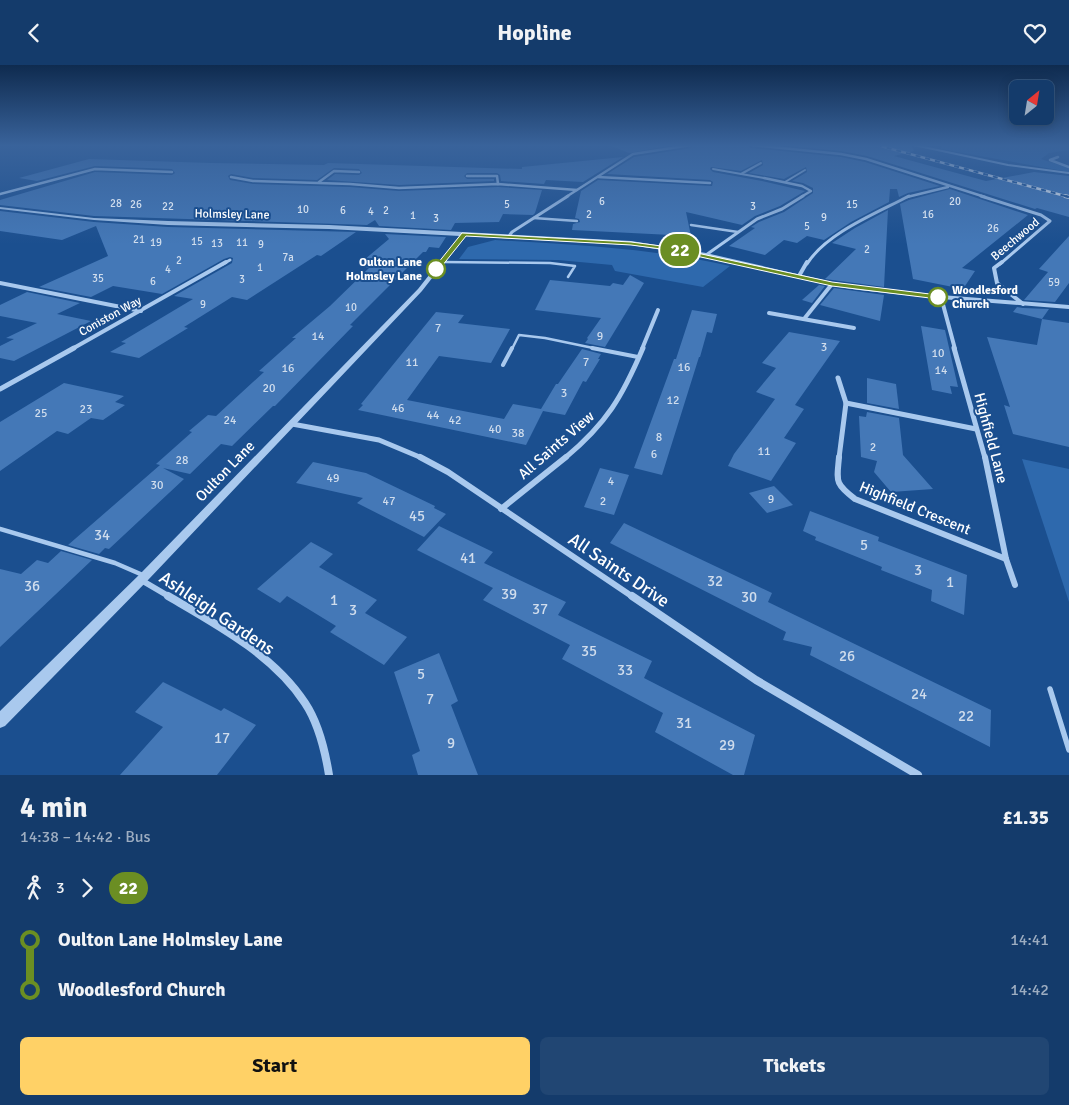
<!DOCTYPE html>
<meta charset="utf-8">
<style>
:root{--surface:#143b6b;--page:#214673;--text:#f1f3f6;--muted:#9dadc1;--line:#33557e;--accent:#ffd166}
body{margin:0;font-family:Signika,sans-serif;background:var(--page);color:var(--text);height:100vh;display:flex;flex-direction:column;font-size:19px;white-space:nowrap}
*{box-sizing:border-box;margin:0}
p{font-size:16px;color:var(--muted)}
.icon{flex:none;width:28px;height:28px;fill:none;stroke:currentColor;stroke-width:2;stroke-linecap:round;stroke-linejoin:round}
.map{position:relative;height:710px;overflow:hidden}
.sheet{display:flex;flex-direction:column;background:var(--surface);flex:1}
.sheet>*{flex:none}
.badge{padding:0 10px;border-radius:16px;font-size:18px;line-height:32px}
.needle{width:32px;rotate:30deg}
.tools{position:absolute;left:1009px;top:15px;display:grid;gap:10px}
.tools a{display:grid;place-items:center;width:45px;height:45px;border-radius:8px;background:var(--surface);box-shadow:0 2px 12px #0003,0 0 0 1px var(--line);font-size:25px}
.map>.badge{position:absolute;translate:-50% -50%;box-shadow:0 0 0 2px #fff}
.legs{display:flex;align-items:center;gap:8px;height:55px;padding:0 20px;font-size:16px}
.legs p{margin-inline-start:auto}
.overview{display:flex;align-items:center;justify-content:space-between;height:85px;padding:0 20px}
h1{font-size:28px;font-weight:700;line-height:38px}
.action{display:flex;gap:10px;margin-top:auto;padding:10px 20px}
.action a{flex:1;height:58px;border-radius:8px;background:var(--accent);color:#111;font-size:20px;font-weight:700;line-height:58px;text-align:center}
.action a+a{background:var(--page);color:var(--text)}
ul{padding:0 20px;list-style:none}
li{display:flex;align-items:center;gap:18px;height:50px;font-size:19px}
li i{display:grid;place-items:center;width:8px;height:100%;margin:0 6px;background:currentColor}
li i::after{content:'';width:12px;height:12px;margin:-6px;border:4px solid;border-radius:50%;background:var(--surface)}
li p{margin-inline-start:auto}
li:first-child i{background:linear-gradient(#0000 50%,currentColor 0)}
li:last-child i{background:linear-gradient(currentColor 50%,#0000 0)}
header{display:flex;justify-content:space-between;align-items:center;height:65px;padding:0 20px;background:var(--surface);font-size:22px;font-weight:700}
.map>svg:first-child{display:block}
.green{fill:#2e69ad}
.building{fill:#4478b7}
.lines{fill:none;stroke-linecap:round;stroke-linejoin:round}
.service-far4{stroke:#a9c9ee;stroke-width:2}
.service-far3{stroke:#a9c9ee;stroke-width:2.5}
.service-far2{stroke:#a9c9ee;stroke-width:4}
.service-far1{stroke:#a9c9ee;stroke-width:4.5}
.service{stroke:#a9c9ee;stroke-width:5.5}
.minor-far5{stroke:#a9c9ee;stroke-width:2.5}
.minor-far4{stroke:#a9c9ee;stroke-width:3}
.minor-far3{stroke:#a9c9ee;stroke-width:4}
.minor-far2{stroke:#a9c9ee;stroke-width:5}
.minor-far1{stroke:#a9c9ee;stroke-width:6}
.minor{stroke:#a9c9ee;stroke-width:8}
.tertiary{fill:#a9c9ee;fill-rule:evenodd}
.rail-far1-casing{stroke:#fff;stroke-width:2.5}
.rail-casing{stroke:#fff;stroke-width:4}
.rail-far1{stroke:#1b4f8f;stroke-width:2;stroke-dasharray:5;stroke-linecap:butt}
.rail{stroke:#1b4f8f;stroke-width:2.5;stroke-dasharray:7;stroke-linecap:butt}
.line-1{fill:#6b8e23;stroke:#fff}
.stop-1-dot{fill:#fff;stroke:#6b8e23;stroke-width:2.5}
.labels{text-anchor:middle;stroke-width:4;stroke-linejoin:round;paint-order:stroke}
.far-number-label{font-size:11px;fill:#d0dded}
.far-street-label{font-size:12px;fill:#fff;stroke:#1b4f8f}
.far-stop-label{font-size:12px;font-weight:bold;fill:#fff;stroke:#1b4f8f;text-anchor:end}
.number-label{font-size:12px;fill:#d0dded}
.street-label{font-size:15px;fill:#fff;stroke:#1b4f8f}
.near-number-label{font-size:15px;fill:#d0dded}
.near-street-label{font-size:18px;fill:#fff;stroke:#1b4f8f}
</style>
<header><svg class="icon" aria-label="back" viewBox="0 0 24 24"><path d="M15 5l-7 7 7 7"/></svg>Hopline<svg class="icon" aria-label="heart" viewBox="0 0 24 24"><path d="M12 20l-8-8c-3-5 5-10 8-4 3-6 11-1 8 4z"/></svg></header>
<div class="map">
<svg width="1069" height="710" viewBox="0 0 1069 710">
<rect width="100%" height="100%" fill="#1b4f8f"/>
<g class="green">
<polygon points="942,80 1069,80 1069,85 1049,88 1041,94 1069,103 1069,107 941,84"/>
<path d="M 495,175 C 574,180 652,183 730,201 L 703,222 L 615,206 L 612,200 L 558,195 L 459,194 L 468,182 Z"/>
<polygon points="1022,394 1069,404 1069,537"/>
</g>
<g class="building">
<polygon points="609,80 674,80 629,88"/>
<polygon points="694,80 748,80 751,83 841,92 865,97 940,121 908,128 899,132 897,124 890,124 889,137 851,157 824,175 807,171 797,178 784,175 765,190 729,181 755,163 751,162 759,157 784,147 813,128 813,123 803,118 792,116 807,107 806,102 784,114 749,108 763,100 762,95 741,106 711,102 710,104 713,107 762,116 805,126 780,141 755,151 742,160 686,147 691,171 572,165 573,159 580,157 579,154 575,153 581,126 598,115 712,121 713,117 710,115 607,109 634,92 691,83"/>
<polygon points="778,80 911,80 914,86 894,91 986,116 1034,107 1069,111 1069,152 1037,143 1035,144 867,91 841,86"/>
<polygon points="623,92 583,117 546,115 544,119 501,116 500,110 497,108 467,108 464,111 467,114 494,114 494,116 399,120 327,115 335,109 359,110 362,108 359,104 334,103 317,115 253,113 231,109 228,111 230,115 253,119 350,122 399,126 498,122 542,125 535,148 533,150 503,149 499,157 455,158 451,165 379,161 375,155 367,160 94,151 0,140 0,135 95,107 172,110 175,108 172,104 95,101 37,116 19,113 89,94 211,98 324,100 328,98 522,104 522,102"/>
<polygon points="950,124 1028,150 962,203 975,206 963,224 913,214 900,139 909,135"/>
<polygon points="888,145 884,222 825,214 856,184 832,178 855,163"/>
<polygon points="0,146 94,157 168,162 356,167 321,191 317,190 247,235 232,232 184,262 188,263 139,293 110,287 126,278 121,277 193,234 174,231 232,198 233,193 230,192 224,194 162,229 113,221 91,232 39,222 108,191 96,161 62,175 0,166"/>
<polygon points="385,169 446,172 439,183 429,182 426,187 423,187 350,260 353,261 275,341 273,341 232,381 221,379 190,409 163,403 184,414 109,484 105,483 99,489 68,480 160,400 156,399 192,367 189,366 208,350 216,351 264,307 259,306 296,273 292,273 330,241 369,203 358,200 389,174"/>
<polygon points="1069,171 1069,218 1055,237 1024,235 1048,207 1039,204"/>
<polygon points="630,210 644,218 605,282 585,278 588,274 587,273 601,253 535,245 550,215 610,221 613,218 623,220"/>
<polygon points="819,220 825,221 812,238 802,235"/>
<polygon points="834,223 884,230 880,256 820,240"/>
<polygon points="27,227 80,238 57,249 91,256 14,296 0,293 0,281 14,274 6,273 37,258 0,251 0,240"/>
<polygon points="1017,242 1023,243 1049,244 1042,254 1013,247"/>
<polygon points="692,245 717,249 712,268 707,267 700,292 699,292 662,410 634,403 674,294 676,294"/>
<polygon points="436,247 464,250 458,258 510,264 491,298 439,291 407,335 504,354 513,339 541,344 556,319 558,319 582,284 601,289 598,294 600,294 586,317 583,316 565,350 543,346 526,380 358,345 363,340 361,339"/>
<polygon points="1042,254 1069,258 1069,382 1013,369 1004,340 1010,342 987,272 1037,280"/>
<polygon points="921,261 945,265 958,322 950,321 952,329 932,325"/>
<polygon points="789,267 840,276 795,340 804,344 784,373 796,378 771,416 728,401 734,389 775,334 756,327 776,303 762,298"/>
<polygon points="867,313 896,319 899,344 867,338"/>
<polygon points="64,318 124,331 115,337 125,340 103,355 91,353 68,369 57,366 0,406 0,357"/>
<polygon points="867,347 899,353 903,390 933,424 891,427 874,407 877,396 861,392 859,351 866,352"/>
<polygon points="313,397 366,408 435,441 434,443 446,449 424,472 357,438 363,433 296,418"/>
<polygon points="600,403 629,410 614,450 584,442"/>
<polygon points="774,421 793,440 767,448 749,428"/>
<polygon points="810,446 879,472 878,476 967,510 964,550 931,536 932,525 881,505 882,502 815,475 816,472 803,466"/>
<polygon points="624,458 772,528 768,537 991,645 990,682 810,590 812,582 783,575 786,567 610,478"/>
<polygon points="439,461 493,487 484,498 566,537 558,550 652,596 644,613 755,670 744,710 733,710 655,667 663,648 562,594 570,580 483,535 493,523 417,485"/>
<polygon points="311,477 333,489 319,502 377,535 365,548 407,572 384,600 330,567 336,561 287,531 280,538 257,524"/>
<polygon points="61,486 92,495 0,582 0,504 21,509 37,495 48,498"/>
<polygon points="439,588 458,636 451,640 478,710 418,710 412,690 420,686 394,607"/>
<polygon points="163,617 221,646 224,643 256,660 217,710 120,710 163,662 135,647"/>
</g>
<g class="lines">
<g class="service-far4">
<polyline points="914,80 1008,100 1069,108"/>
<polyline points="713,104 764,113"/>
<polyline points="741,109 761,98"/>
<polyline points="785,117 805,105"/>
</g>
<g class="service-far3">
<polyline points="534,153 577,156"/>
<polyline points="691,160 738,167"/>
<polyline points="442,197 550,198 575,201 568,212"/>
<polyline points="512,284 519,270 545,273 598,284"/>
</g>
<g class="service-far2">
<polyline points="592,283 638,292"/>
<polyline points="503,300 512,283"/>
</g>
<polyline class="service-far1" points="0,464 115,498 145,511"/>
<polyline class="service" points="1050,624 1069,685"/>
<g class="minor-far5">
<polyline points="751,80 841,89 866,94 985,132"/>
<polyline points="1058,92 1050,95 1069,102"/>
<polyline points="467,111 497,111 498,119"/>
<polyline points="231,112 253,116 350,119 399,123 498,119 577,125"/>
<polyline points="598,112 710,118"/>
<polyline points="764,113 802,121 811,126 801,132"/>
<polyline points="319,117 334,106 359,107"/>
<polyline points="0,129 95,104 172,107"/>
<polyline points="566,132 633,89 691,80"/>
<polyline points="907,132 948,122"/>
</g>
<g class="minor-far4">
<polyline points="981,131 1041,150 1050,156 1000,199"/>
<polyline points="509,171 512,167 568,131"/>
<polyline points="706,190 757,154 782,144 803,131"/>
<polyline points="223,199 230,195"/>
<path d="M 807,199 C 826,168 877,148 909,131"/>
</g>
<g class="minor-far3">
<polyline points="1002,197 994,203 997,218 1023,239"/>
<polyline points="799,211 807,197"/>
<polyline points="0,218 141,246"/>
<polyline points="941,232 955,284"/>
<polyline points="769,248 854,263"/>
<polyline points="804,254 832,219"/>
<polyline points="72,284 226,197"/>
<polyline points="642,284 658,245"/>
</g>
<g class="minor-far2">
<polyline points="954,283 985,393"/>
<polyline points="838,313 846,338 839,393"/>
<polyline points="0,324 74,283"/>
<polyline points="846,338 976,364"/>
<polyline points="292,359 379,375 422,393"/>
<path d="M 565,393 C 607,358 622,332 643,283"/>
</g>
<g class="minor-far1">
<polyline points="420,392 448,407 633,532"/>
<path d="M 839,392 C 837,416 834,418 855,434 L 1006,494"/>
<polyline points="985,392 1006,494 1015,520"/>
<polyline points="501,444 566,392"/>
<polyline points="141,515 170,532"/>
</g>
<g class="minor">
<path d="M 168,531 C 216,559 274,590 305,638 C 319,659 325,685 329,710"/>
<polyline points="632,531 756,615 918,710"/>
</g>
<polygon class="tertiary" points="0,142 94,153 168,156 329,160 631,176 706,188 832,217 859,221 941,230 1069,240 1069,244 941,234 859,225 832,221 706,192 631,180 465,171 422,226 149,514 5,661 0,663 0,646 141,508 418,224 460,171 329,164 168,160 94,155 0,144"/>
<g class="rail-far1-casing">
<polyline id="rail-far1" points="877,80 1069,132"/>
</g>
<g class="rail-casing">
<polyline id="rail" points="1065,131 1069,132"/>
</g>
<use href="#rail-far1" class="rail-far1"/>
<use href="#rail" class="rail"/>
</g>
<linearGradient id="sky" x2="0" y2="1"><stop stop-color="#0f2b4f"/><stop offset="0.45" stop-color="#39639b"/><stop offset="1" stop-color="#39639b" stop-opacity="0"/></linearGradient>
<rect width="1069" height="179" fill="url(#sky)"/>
<polygon class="line-1" points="462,168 631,177 669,182 832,217 938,230 941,232 938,234 832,221 669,185 631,180 466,171 438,206 434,206 434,203"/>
<g class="stop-1-dot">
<circle cx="436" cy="204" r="9"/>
<circle cx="938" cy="232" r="9"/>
</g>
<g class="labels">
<g class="far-number-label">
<text x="602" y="140">6</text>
<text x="955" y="140">20</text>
<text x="116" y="142">28</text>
<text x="136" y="143">26</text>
<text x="507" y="143">5</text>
<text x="852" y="143">15</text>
<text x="168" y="145">22</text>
<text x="753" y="145">3</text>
<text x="303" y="148">10</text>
<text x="343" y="149">6</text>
<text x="386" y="149">2</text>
<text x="371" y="150">4</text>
<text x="589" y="153">2</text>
<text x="928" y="153">16</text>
<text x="413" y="154">1</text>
<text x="824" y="156">9</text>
<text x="436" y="157">3</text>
<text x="807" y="165">5</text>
<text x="993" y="167">26</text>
<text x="139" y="178">21</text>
<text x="197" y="180">15</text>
<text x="156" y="181">19</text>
<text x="242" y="181">11</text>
<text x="217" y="182">13</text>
<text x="261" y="183">9</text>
<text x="867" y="188">2</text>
<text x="288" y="196">7a</text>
<text x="179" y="199">2</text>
<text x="260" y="206">1</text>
<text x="168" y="208">4</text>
<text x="98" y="217">35</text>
<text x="242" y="218">3</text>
<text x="153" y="220">6</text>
<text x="1054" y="221">59</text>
<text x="203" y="243">9</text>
<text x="351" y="246">10</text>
</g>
<g class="far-street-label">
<text transform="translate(232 149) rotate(1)" y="4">Holmsley Lane</text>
<text transform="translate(1015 174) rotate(-40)" y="4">Beechwood</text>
<text transform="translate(110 251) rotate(-29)" y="4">Coniston Way</text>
</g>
<g class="far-stop-label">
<text x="422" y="201">Oulton Lane<tspan x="422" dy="14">Holmsley Lane</tspan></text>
<text x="952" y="229" text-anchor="start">Woodlesford<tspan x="952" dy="14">Church</tspan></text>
</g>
<g class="number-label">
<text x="438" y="267">7</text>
<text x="318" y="275">14</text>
<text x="600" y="275">9</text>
<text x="824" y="286">3</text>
<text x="938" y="292">10</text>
<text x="412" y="301">11</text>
<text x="586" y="301">7</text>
<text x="684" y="306">16</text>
<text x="288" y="307">16</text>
<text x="941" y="309">14</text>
<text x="269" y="327">20</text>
<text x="564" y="332">3</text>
<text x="673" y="339">12</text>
<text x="398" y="347">46</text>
<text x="86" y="348">23</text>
<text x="41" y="352">25</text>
<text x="433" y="354">44</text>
<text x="230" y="359">24</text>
<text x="455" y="359">42</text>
<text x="495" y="368">40</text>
<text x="518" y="372">38</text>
<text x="659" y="376">8</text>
<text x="873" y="386">2</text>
<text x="764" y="390">11</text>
<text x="654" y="393">6</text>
<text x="182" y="399">28</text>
<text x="333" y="417">49</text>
<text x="611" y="420">4</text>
<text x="157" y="424">30</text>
<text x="771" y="438">9</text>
<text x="389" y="440">47</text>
<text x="603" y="440">2</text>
</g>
<g class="street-label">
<text transform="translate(991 373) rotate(75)" y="5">Highfield Lane</text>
<text transform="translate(556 380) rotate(-41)" y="5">All Saints View</text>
<text transform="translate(225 406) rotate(-46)" y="5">Oulton Lane</text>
<text transform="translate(915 443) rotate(22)" y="5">Highfield Crescent</text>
</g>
<g class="near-number-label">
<text x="417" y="456">45</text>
<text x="102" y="475">34</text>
<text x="864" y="485">5</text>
<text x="468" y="498">41</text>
<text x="918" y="510">3</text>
<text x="715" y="521">32</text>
<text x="950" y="522">1</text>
<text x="32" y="526">36</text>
<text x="509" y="534">39</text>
<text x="749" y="537">30</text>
<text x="334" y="540">1</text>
<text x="540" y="549">37</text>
<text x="353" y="550">3</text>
<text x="589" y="591">35</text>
<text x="847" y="596">26</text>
<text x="625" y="610">33</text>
<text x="421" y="614">5</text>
<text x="919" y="634">24</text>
<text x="430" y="639">7</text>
<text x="966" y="656">22</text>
<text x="684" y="663">31</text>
<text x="222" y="678">17</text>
<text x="451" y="683">9</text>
<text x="727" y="685">29</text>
</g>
<g class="near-street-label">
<text transform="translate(619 505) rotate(34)" y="6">All Saints Drive</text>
<text transform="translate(217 548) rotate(34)" y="6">Ashleigh Gardens</text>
</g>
</g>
</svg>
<div class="tools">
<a><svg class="needle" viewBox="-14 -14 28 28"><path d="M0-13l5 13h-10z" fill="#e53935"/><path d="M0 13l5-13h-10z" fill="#9dadc1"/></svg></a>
</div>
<b class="badge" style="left:680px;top:185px;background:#6b8e23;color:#fff">22</b>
</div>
<section class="sheet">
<div class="overview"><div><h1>4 min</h1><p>14:38 – 14:42 · Bus</p></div><b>£1.35</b></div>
<div class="legs"><svg class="icon" aria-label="walk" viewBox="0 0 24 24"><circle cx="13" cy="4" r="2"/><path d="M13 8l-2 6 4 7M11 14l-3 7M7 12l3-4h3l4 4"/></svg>3<svg class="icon" aria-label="forward" viewBox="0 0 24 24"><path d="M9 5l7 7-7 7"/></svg><b class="badge" style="background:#6b8e23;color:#fff">22</b></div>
<ul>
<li><i style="color:#6b8e23"></i><b>Oulton Lane Holmsley Lane</b><p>14:41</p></li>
<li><i style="color:#6b8e23"></i><b>Woodlesford Church</b><p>14:42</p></li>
</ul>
<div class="action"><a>Start</a><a>Tickets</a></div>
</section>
